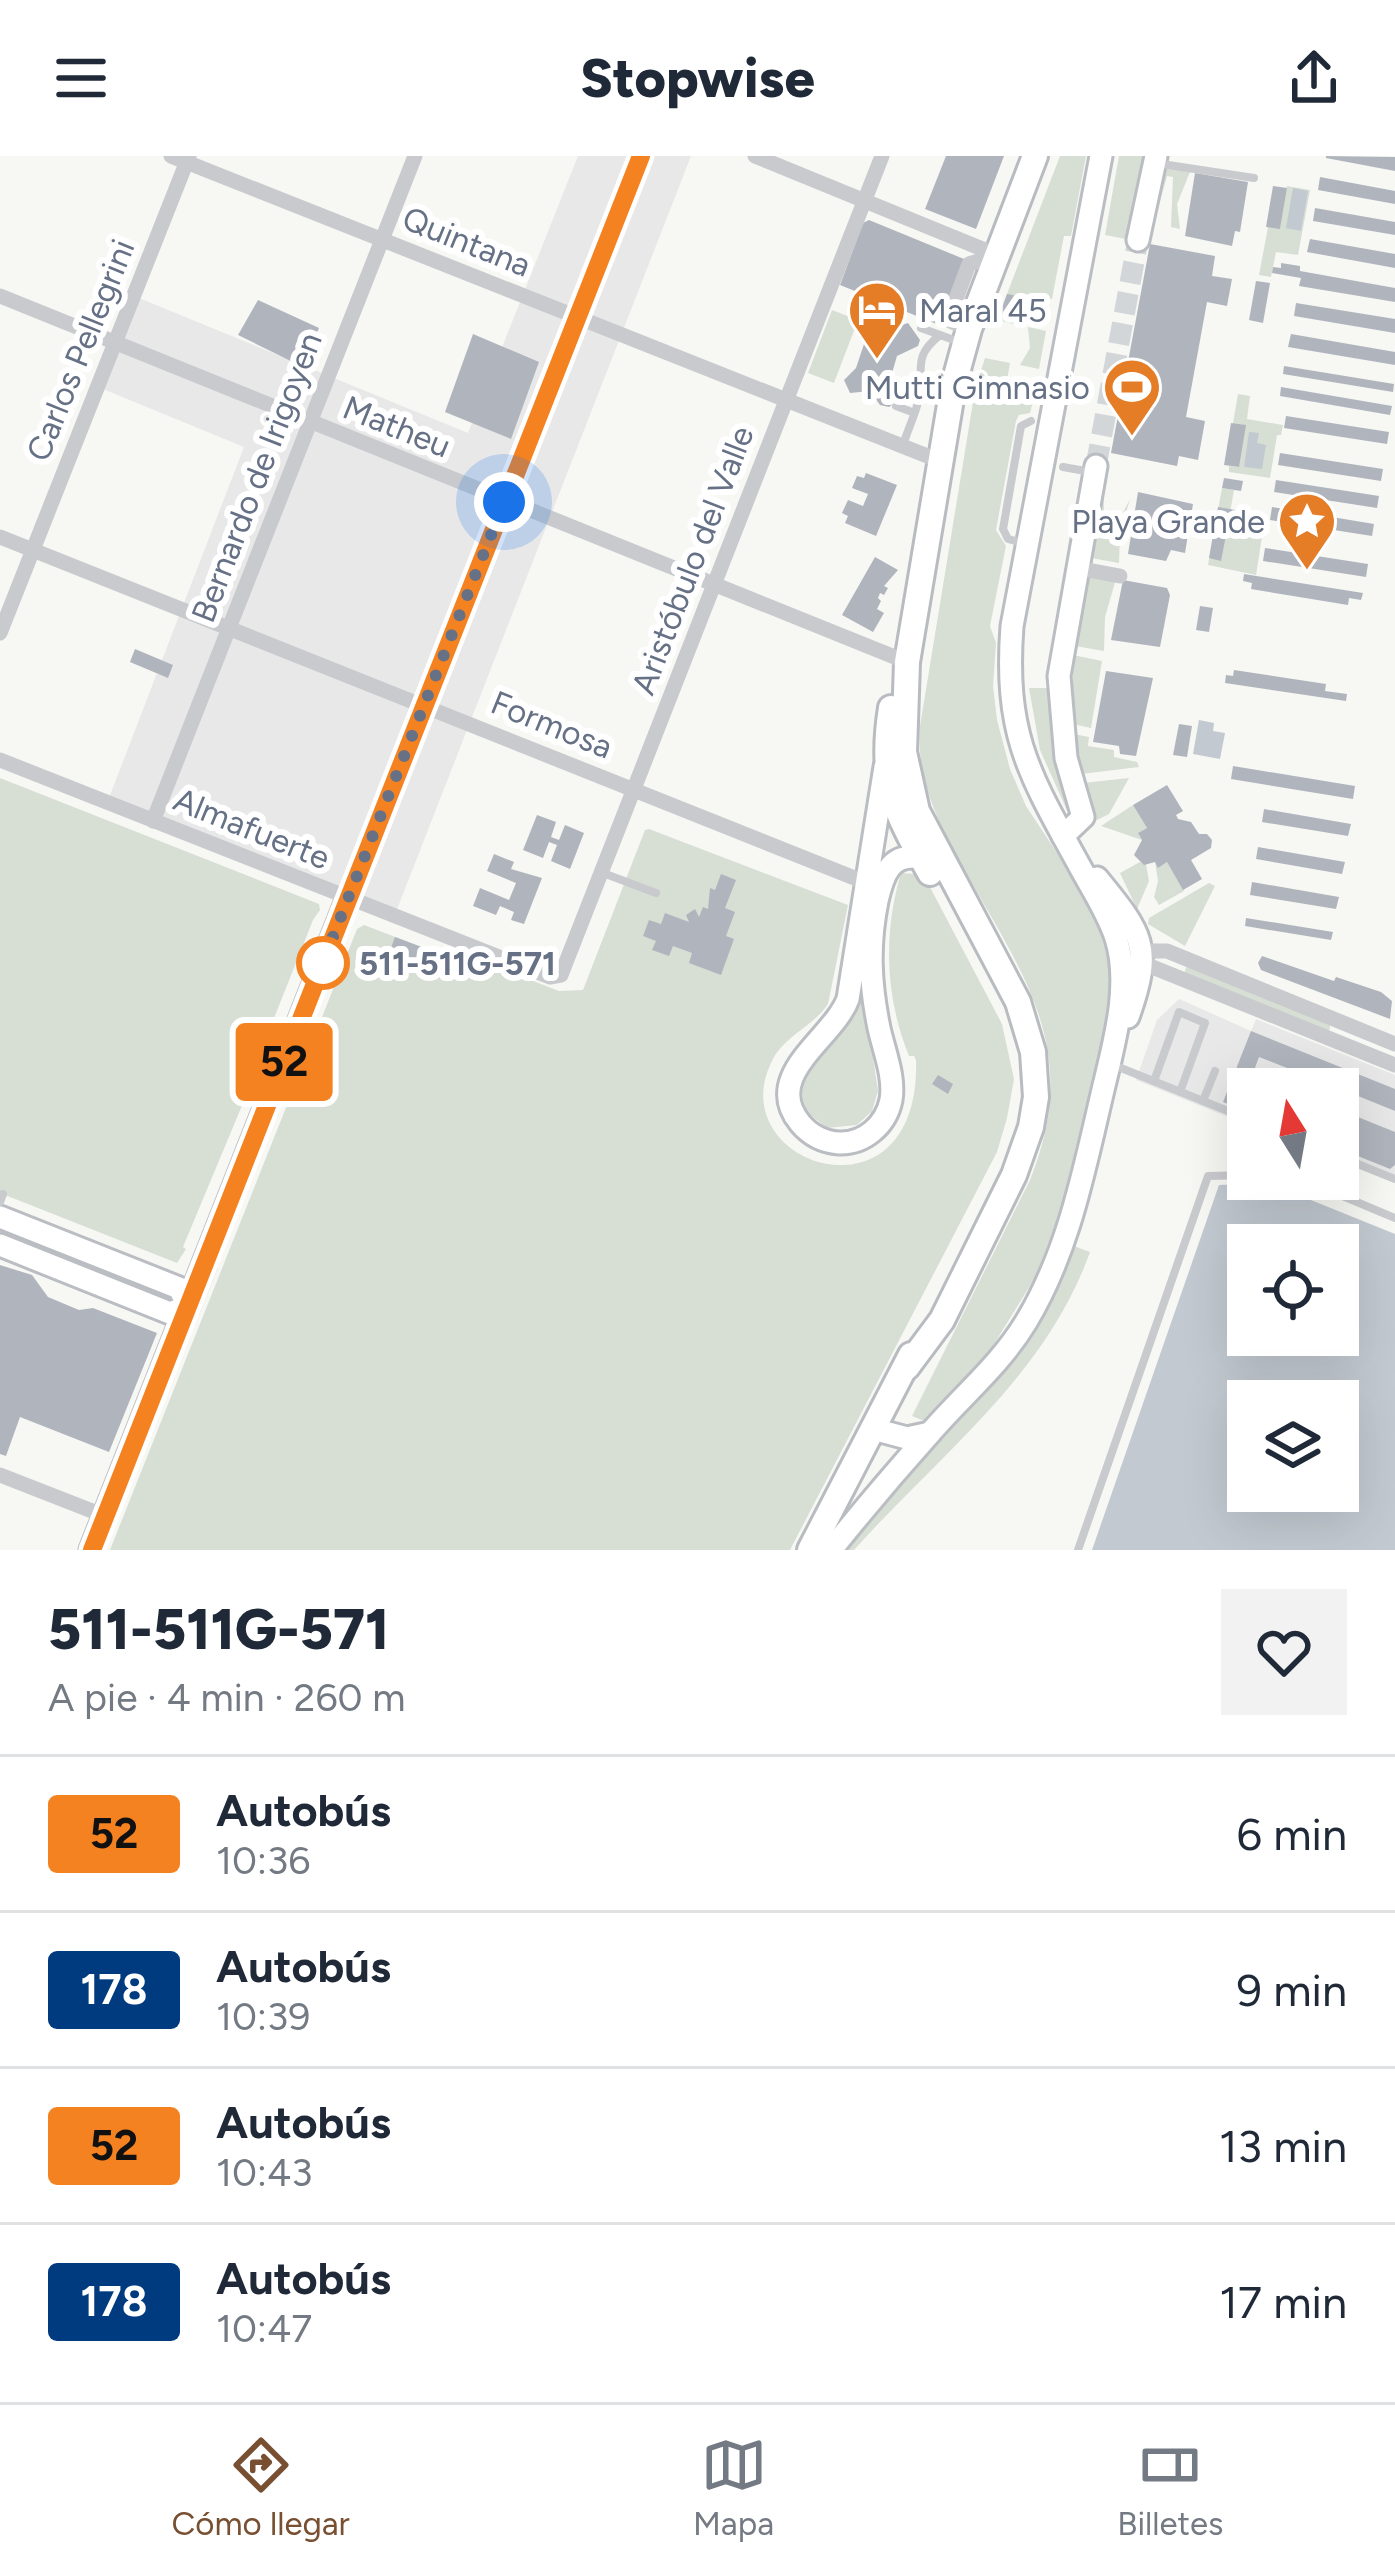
<!DOCTYPE html>
<html lang="es">
<meta charset="utf-8">
<style>
:root{--surface:#fff;--page:#f2f2f3;--text:#1f2937;--muted:#747a83;--line:#e0e1e3;--accent:#784f30}
body{margin:0;font-family:Figtree,sans-serif;background:var(--page);color:var(--text);height:100vh;display:flex;flex-direction:column;font-size:45px;white-space:nowrap}
*{box-sizing:border-box;margin:0}
p{font-size:39px;color:var(--muted)}
.icon{flex:none;width:66px;height:66px;fill:none;stroke:currentColor;stroke-width:2;stroke-linecap:round;stroke-linejoin:round}
.map{position:relative;height:1394px;overflow:hidden}
.drawer{display:flex;flex-direction:column;background:var(--surface);flex:1}
.drawer>*{flex:none}
.badge{padding:0 24px;border-radius:9px;font-size:42px;line-height:78px}
.needle{width:78px;rotate:349deg}
.controls{position:absolute;left:1227px;top:912px;display:grid;gap:24px}
.controls a{display:grid;place-items:center;width:132px;height:132px;border-radius:0px;background:var(--surface);box-shadow:0 12px 48px #0002;font-size:60px}
.you{position:absolute;width:60px;height:60px;margin:-30px;border:9px solid #fff;border-radius:50%;background:#1a73e8;box-shadow:0 0 0 18px #1a73e833}
.map>.badge{position:absolute;translate:-50% -50%;box-shadow:0 0 0 6px #fff}
.round{display:grid;place-items:center;flex:none;width:126px;height:126px;border-radius:0px;background:var(--page)}
.head{display:flex;align-items:center;justify-content:space-between;height:204px;padding:0 48px}
h1{font-size:57px;font-weight:800;line-height:90px}
ul{padding:0;list-style:none}
li{display:flex;align-items:center;gap:36px;height:156px;padding:0 48px;border-top:3px solid var(--line)}
li div{flex:1}
li b{display:block;font-size:45px}
li em{font-style:normal}
li .badge{min-width:132px;font-weight:700;text-align:center}
header{display:flex;justify-content:space-between;align-items:center;height:156px;padding:0 48px;background:var(--surface);font-size:54px;font-weight:800}
.dock{display:flex;justify-content:space-around;align-items:center;height:168px;border-top:3px solid var(--line);background:var(--surface);font-size:33px;color:var(--muted)}
.dock a{display:grid;justify-items:center;gap:6px}
.dock .current{color:var(--accent)}
.map>svg:first-child{display:block}
.built{fill:#e8e8e8}
.green{fill:#d7dfd5}
.water{fill:#c2c9d0;fill-rule:evenodd}
.building{fill:#b0b5bd}
.lines{fill:none;stroke-linecap:round;stroke-linejoin:round}
.secondary-tunnel{stroke:#d3d6d8;stroke-width:21;stroke-dasharray:21 10;stroke-linecap:butt}
.secondary-casing{stroke:#babdc2;stroke-width:27}
.primary-casing{stroke:#b8bbc0;stroke-width:30}
.lane{stroke:#c8cace;stroke-width:8}
.street{stroke:#c8cace;stroke-width:15}
.secondary{stroke:#fff;stroke-width:21}
.primary{stroke:#fff;stroke-width:24}
.line-casing{stroke:#fff;stroke-width:27}
.line{stroke:#f58220;stroke-width:18}
.walk{stroke:#667186;stroke-width:12;stroke-dasharray:0 21.6}
.stop-dot{fill:#fff;stroke:#f58220;stroke-width:6}
.labels{text-anchor:middle;stroke-width:12;stroke-linejoin:round;paint-order:stroke}
.street-label{font-size:33px;fill:#667186;stroke:#fff}
.poi-label{font-size:33px;fill:#667186;stroke:#fff;text-anchor:end}
.stop-label{font-size:33px;font-weight:bold;fill:#667186;stroke:#fff;text-anchor:start}
</style>
<header><svg class="icon" aria-label="menu" viewBox="0 0 24 24"><path d="M4 6h16M4 12h16M4 18h16"/></svg>Stopwise<svg class="icon" aria-label="share" viewBox="0 0 24 24"><path d="M12 15V3M7 8l5-5 5 5M5 13v7h14v-7"/></svg></header>
<div class="map">
<svg width="1395" height="1394" viewBox="0 0 1395 1394">
<rect width="100%" height="100%" fill="#f7f7f4"/>
<g class="built">
<polygon points="578,0 691,0 394,761 107,647 244,291 98,231 134,140 468,277"/>
<polygon points="1179,843 1251,875 1256,863 1395,919 1395,1027 1338,1004 1338,933 1248,933 1248,969 1136,924 1157,864"/>
</g>
<g class="green">
<polygon points="1060,0 1086,0 1071,80 1064,80 1052,143 1025,138 1018,169 997,164"/>
<polygon points="1119,0 1150,0 1131,84 1105,79"/>
<polygon points="1165,12 1190,16 1177,48 1180,73 1171,71 1173,21 1167,20 1154,67"/>
<polygon points="1287,30 1310,34 1298,99 1276,96 1271,121 1259,119 1268,71 1280,72"/>
<polygon points="832,154 858,164 834,227 808,217"/>
<polygon points="1028,171 1046,175 1039,213 1020,209 1030,192"/>
<path d="M 985,202 L 1010,207 L 1005,235 L 1034,241 L 1030,257 L 1019,259 L 1016,265 L 996,374 L 1006,390 L 990,470 L 996,487 L 993,530 L 997,564 L 1010,613 L 1026,650 L 1104,768 L 1112,821 L 1109,863 L 1067,1036 L 1036,1120 L 991,1193 L 924,1265 L 912,1260 L 1030,1024 C 1083,893 1023,819 961,708 C 937,664 916,622 920,570 L 975,234 Z"/>
<polygon points="1238,238 1250,240 1247,263 1283,269 1281,279 1277,279 1270,322 1229,316 1229,310 1239,311 1233,267"/>
<polygon points="1222,332 1234,334 1228,368 1236,368 1262,381 1256,419 1208,409"/>
<polygon points="1103,333 1105,373 1114,374 1130,343 1120,378 1119,407 1091,402"/>
<polygon points="1088,418 1116,423 1105,461 1104,495 1075,490"/>
<polygon points="1073,499 1102,505 1091,572 1073,568"/>
<polygon points="1029,532 1050,532 1074,655 1070,661 1040,594"/>
<polygon points="1074,578 1089,581 1088,590 1114,594 1114,601 1137,606 1139,611 1081,618"/>
<polygon points="0,622 319,748 320,754 313,764 253,915 251,928 183,1091 186,1093 177,1107 0,1037"/>
<polygon points="1129,622 1109,658 1097,664 1083,627"/>
<polygon points="1133,649 1147,672 1138,677 1142,684 1101,670"/>
<path d="M 649,673 L 848,749 L 828,848 C 813,871 783,880 771,907 C 722,1010 921,1074 916,904 L 914,900 L 909,900 C 885,841 883,778 901,717 L 915,718 L 921,714 L 1002,868 L 1014,923 L 1007,962 L 997,996 L 790,1394 L 110,1394 L 357,773 L 364,769 L 458,805 L 461,797 L 559,835 L 583,834 L 645,674 Z"/>
<polygon points="1140,706 1146,708 1149,725 1137,753 1120,717"/>
<polygon points="1155,706 1158,711 1167,706 1184,735 1159,749 1154,741 1158,725"/>
<polygon points="1209,727 1215,730 1185,790 1148,768 1149,762"/>
<polygon points="1187,810 1330,869 1330,873 1327,876 1184,817"/>
<polygon points="860,812 878,935 872,955 857,969 827,972 803,953 800,923"/>
<path d="M 1074,1090 L 1090,1096 C 1046,1220 939,1299 854,1394 L 835,1394 L 1018,1195 L 1043,1160 Z"/>
<polygon points="217,1108 218,1112 104,1394"/>
</g>
<g class="water">
<polygon points="1293,32 1308,35 1301,75 1286,72"/>
<polygon points="1249,276 1259,277 1257,287 1266,289 1262,313 1244,311"/>
<polygon points="1199,564 1214,567 1213,575 1225,577 1220,603 1193,598"/>
<path d="M 1269,1027 L 1395,1078 L 1395,1394 L 1092,1394 L 1219,1029 ZM 1248,1089 L 1338,1089 L 1338,1179 L 1248,1179 ZM 1248,1245 L 1338,1245 L 1338,1335 L 1248,1335 Z"/>
</g>
<g class="building">
<polygon points="946,0 1004,0 976,73 925,53"/>
<polygon points="1326,0 1395,1 1395,15 1326,2"/>
<polygon points="1195,17 1248,26 1240,76 1235,75 1232,90 1185,80"/>
<polygon points="1320,21 1395,35 1395,48 1318,34"/>
<polygon points="1273,30 1287,32 1280,73 1266,71"/>
<polygon points="1315,52 1395,66 1395,79 1313,65"/>
<polygon points="869,64 964,103 948,155 939,169 840,129 863,67"/>
<polygon points="1310,83 1395,98 1395,112 1307,96"/>
<polygon points="1150,88 1215,100 1212,120 1232,123 1227,150 1207,146 1186,261 1205,265 1198,304 1179,300 1177,310 1111,297"/>
<polygon points="1281,107 1300,110 1300,115 1395,132 1395,146 1299,130 1301,122 1272,117 1273,111 1281,112"/>
<polygon points="1256,125 1270,127 1263,167 1249,164"/>
<polygon points="1007,138 1017,140 1012,161 1000,158"/>
<polygon points="258,144 319,172 303,211 238,179"/>
<polygon points="1296,147 1395,163 1395,177 1294,160"/>
<polygon points="873,161 889,173 908,167 920,184 918,190 897,200 892,217 904,240 889,251 880,249 870,235 850,237 844,224 856,212 865,185 861,169"/>
<polygon points="473,178 539,206 511,283 445,256"/>
<polygon points="1291,178 1395,196 1395,209 1288,191"/>
<polygon points="1284,210 1394,228 1393,236 1283,218"/>
<polygon points="1281,231 1392,250 1390,259 1280,240"/>
<polygon points="1286,260 1389,276 1387,288 1284,272"/>
<polygon points="1231,267 1246,269 1239,311 1224,309"/>
<polygon points="1280,297 1383,313 1381,325 1278,309"/>
<polygon points="866,317 897,329 876,380 845,367 848,360 842,357 848,344 863,350 868,338 852,332 857,320 864,322"/>
<polygon points="1224,322 1243,325 1241,335 1222,332"/>
<polygon points="1276,324 1379,340 1377,352 1274,336"/>
<polygon points="1138,336 1193,348 1185,397 1171,394 1166,405 1128,398"/>
<polygon points="1218,351 1241,355 1240,366 1229,364 1221,405 1209,402"/>
<polygon points="1272,351 1374,368 1372,380 1270,364"/>
<polygon points="1265,392 1368,408 1366,421 1263,405"/>
<polygon points="875,401 898,414 884,430 888,432 884,439 880,437 878,442 881,445 877,453 884,457 873,476 842,459"/>
<polygon points="1244,418 1363,437 1361,444 1349,442 1348,449 1251,433 1252,427 1243,425"/>
<polygon points="1123,424 1167,432 1170,439 1160,491 1111,484"/>
<polygon points="1200,450 1213,452 1209,476 1196,474"/>
<polygon points="135,493 173,509 168,522 130,506"/>
<polygon points="1234,514 1326,528 1325,535 1347,538 1346,545 1225,527 1226,519 1233,520"/>
<polygon points="1106,515 1153,522 1136,600 1120,598 1119,590 1093,586"/>
<polygon points="1179,568 1192,570 1187,601 1173,599"/>
<polygon points="1233,610 1355,630 1353,643 1231,623"/>
<polygon points="1167,629 1183,655 1176,659 1178,663 1191,666 1199,678 1207,678 1212,684 1211,692 1191,704 1202,723 1183,734 1167,706 1158,712 1155,706 1144,709 1134,699 1142,684 1138,677 1147,672 1133,649"/>
<polygon points="1264,653 1351,668 1348,680 1262,666"/>
<polygon points="537,659 556,666 551,681 559,684 565,669 584,677 570,713 551,705 557,689 549,686 543,702 523,694"/>
<polygon points="1258,691 1345,706 1342,718 1256,703"/>
<polygon points="494,698 514,706 511,713 542,722 524,768 511,764 514,756 500,750 496,759 473,750 480,732 509,744 516,727 487,715"/>
<polygon points="721,718 736,724 725,752 735,756 726,780 734,783 721,819 689,807 692,797 673,790 669,800 652,794 656,785 643,780 649,764 661,768 665,757 689,766 686,759 695,753 699,761 703,751 708,753 710,732 715,734"/>
<polygon points="1252,726 1339,741 1336,753 1250,739"/>
<polygon points="1246,762 1333,776 1331,784 1245,770"/>
<polygon points="395,781 451,802 446,815 416,803 413,810 388,800"/>
<polygon points="1262,800 1334,825 1336,821 1381,836 1392,845 1390,863 1261,814 1258,807"/>
<polygon points="1251,875 1395,933 1395,955 1326,927 1324,933 1299,933 1305,919 1259,901 1252,920 1285,933 1248,933 1248,956 1223,946"/>
<polygon points="938,919 953,928 948,938 932,928"/>
<polygon points="1338,953 1395,976 1395,1009 1390,1013 1338,992"/>
<polygon points="0,1109 32,1119 48,1141 79,1154 93,1152 157,1177 109,1296 20,1261 6,1300 0,1298"/>
</g>
<g class="lines">
<polyline class="secondary-tunnel" points="1096,310 1138,84"/>
<g class="secondary-casing">
<g id="secondary">
<polyline points="1138,84 1156,0"/>
<path d="M 885,611 L 848,843 C 833,883 761,919 800,967 C 810,979 823,986 839,987 C 864,988 886,969 891,944 C 895,921 884,895 879,872 C 870,828 868,790 877,745 C 883,719 890,696 922,702"/>
<polyline points="1063,680 1083,661 1066,602 1059,520 1096,310"/>
<path d="M 1097,722 C 1143,778 1153,791 1128,861"/>
<polyline points="0,1061 179,1132 188,1150"/>
<polyline points="0,1089 170,1157 188,1150"/>
<polyline points="873,1273 907,1282 930,1277"/>
<polyline points="91,1394 348,742"/>
<path d="M 831,1394 C 863,1354 897,1314 931,1276 C 963,1239 1000,1209 1026,1166 C 1069,1095 1084,1014 1103,934 C 1114,887 1131,830 1116,782 C 1108,757 1092,733 1079,709 C 1029,618 1004,579 1012,470 L 1101,0"/>
</g>
</g>
<g class="primary-casing">
<g id="primary">
<path d="M 891,552 C 879,627 895,655 930,717"/>
<polyline points="907,1211 942,1164 1014,1019 1031,971 1036,941 1033,896 1018,846 917,655 904,596 907,506 953,231 969,173 1035,0"/>
<polyline points="810,1394 911,1199"/>
</g>
</g>
<g class="lane">
<polyline points="1155,7 1254,22"/>
<polyline points="921,172 962,187"/>
<polyline points="896,250 912,256"/>
<path d="M 903,290 C 907,274 916,258 919,242 C 925,213 911,202 940,179"/>
<polyline points="1063,311 1091,316"/>
<polyline points="1027,388 1008,383 1003,373 1021,270 1031,265"/>
<polyline points="603,717 656,737"/>
<polyline points="1111,908 1248,963"/>
<polyline points="1154,925 1179,856 1205,867 1180,936"/>
<polyline points="1203,945 1215,915"/>
<polyline points="1338,1000 1395,1023"/>
<polyline points="1302,1023 1395,1062"/>
<polyline points="0,1046 3,1038"/>
<polyline points="1078,1394 1208,1020 1248,1019"/>
</g>
<g class="street">
<polyline points="171,0 940,305"/>
<polyline points="755,0 997,99"/>
<polyline points="0,140 907,506"/>
<polyline points="969,173 948,164 969,108 997,99"/>
<polyline points="0,381 872,729"/>
<polyline points="1077,412 1120,420"/>
<polyline points="0,477 189,0"/>
<polyline points="0,604 550,821 561,819 882,0"/>
<polyline points="153,665 415,0"/>
<polyline points="348,742 641,0"/>
<polyline points="1135,795 1167,795 1395,888"/>
<polyline points="1135,804 1395,909"/>
<polyline points="0,1319 105,1360"/>
</g>
<use href="#secondary" class="secondary"/>
<use href="#primary" class="primary"/>
</g>
<g class="lines">
<g class="line-casing">
<polyline id="line" points="92,1394 641,0"/>
</g>
<use href="#line" class="line"/>
<polyline class="walk" points="323,807 316,824 504,346"/>
</g>
<defs>
<g id="hotel-pin" transform="scale(3)"><path d="M0 17L-7.5 6A9.5 9.5 0 1 1 7.5 6Z" fill="#e57d27" stroke="#fff"/><path d="M-6-4.5h1.5V1H6V5H4.5V3h-9V5H-6ZM-4 0a1.8 1.8 0 1 1 3.6 0ZM.5 0V-2.5h3Q6-2.5 6 0Z" fill="#fff"/></g>
<g id="stadium-pin" transform="scale(3)"><path d="M0 17L-7.5 6A9.5 9.5 0 1 1 7.5 6Z" fill="#e57d27" stroke="#fff"/><path d="M0-5a6.5 5 0 1 0 0 10a6.5 5 0 1 0 0-10ZM-3.5-1.8h7v3.6h-7Z" fill="#fff"/></g>
<g id="sight-pin" transform="scale(3)"><path d="M0 17L-7.5 6A9.5 9.5 0 1 1 7.5 6Z" fill="#e57d27" stroke="#fff"/><path d="M0-6L1.8-2.2L6-1.7L2.9 1.2L3.7 5.4L0 3.3L-3.7 5.4L-2.9 1.2L-6-1.7L-1.8-2.2Z" fill="#fff"/></g>
</defs>
<g fill-rule="evenodd">
<use href="#hotel-pin" x="877" y="154"/>
<use href="#stadium-pin" x="1132" y="231"/>
<use href="#sight-pin" x="1307" y="365"/>
</g>
<circle class="stop-dot" cx="323" cy="807" r="24"/>
<g class="labels">
<g class="street-label">
<text transform="translate(467 85) rotate(22)" y="12">Quintana</text>
<text transform="translate(80 194) rotate(-68)" y="12">Carlos Pellegrini</text>
<text transform="translate(397 270) rotate(22)" y="12">Matheu</text>
<text transform="translate(256 321) rotate(-69)" y="12">Bernardo de Irigoyen</text>
<text transform="translate(692 404) rotate(-69)" y="12">Aristóbulo del Valle</text>
<text transform="translate(552 568) rotate(22)" y="12">Formosa</text>
<text transform="translate(252 672) rotate(22)" y="12">Almafuerte</text>
</g>
<g class="poi-label">
<text x="919" y="166" text-anchor="start">Maral 45</text>
<text x="1090" y="243">Mutti Gimnasio</text>
<text x="1265" y="377">Playa Grande</text>
</g>
<g class="stop-label">
<text x="359" y="819">511-511G-571</text>
</g>
</g>
</svg>
<div class="controls">
<a><svg class="needle" viewBox="-14 -14 28 28"><path d="M0-13l5 13h-10z" fill="#e53935"/><path d="M0 13l5-13h-10z" fill="#747a83"/></svg></a>
<a><svg class="icon" aria-label="locate" viewBox="0 0 24 24"><circle cx="12" cy="12" r="6"/><path d="M12 2v4M12 18v4M2 12h4M18 12h4"/></svg></a>
<a><svg class="icon" aria-label="layers" viewBox="0 0 24 24"><path d="M12 4l9 5-9 5-9-5zM3 14l9 5 9-5"/></svg></a>
</div>
<div class="you" style="left:504px;top:346px"></div>
<b class="badge" style="left:284px;top:906px;background:#f58220;color:#111">52</b>
</div>
<section class="drawer">
<div class="head"><div><h1>511-511G-571</h1><p>A pie · 4 min · 260 m</p></div><a class="round"><svg class="icon" aria-label="heart" viewBox="0 0 24 24"><path d="M12 20l-8-8c-3-5 5-10 8-4 3-6 11-1 8 4z"/></svg></a></div>
<ul>
<li><span class="badge" style="background:#f58220;color:#111">52</span><div><b>Autobús</b><p>10:36</p></div><em>6 min</em></li>
<li><span class="badge" style="background:#003b80;color:#fff">178</span><div><b>Autobús</b><p>10:39</p></div><em>9 min</em></li>
<li><span class="badge" style="background:#f58220;color:#111">52</span><div><b>Autobús</b><p>10:43</p></div><em>13 min</em></li>
<li><span class="badge" style="background:#003b80;color:#fff">178</span><div><b>Autobús</b><p>10:47</p></div><em>17 min</em></li>
</ul>
</section>
<nav class="dock">
<a class="current"><svg class="icon" aria-label="directions" viewBox="0 0 24 24"><path d="M12 3l9 9-9 9-9-9zM9 14v-3h6M13 9l2 2-2 2"/></svg>Cómo llegar</a>
<a><svg class="icon" aria-label="map" viewBox="0 0 24 24"><path d="M3 6l6-2 6 2 6-2v14l-6 2-6-2-6 2zM9 4v14M15 6v14"/></svg>Mapa</a>
<a><svg class="icon" aria-label="tickets" viewBox="0 0 24 24"><path d="M3 7h18v10H3zM15 7v10"/></svg>Billetes</a>
</nav>
